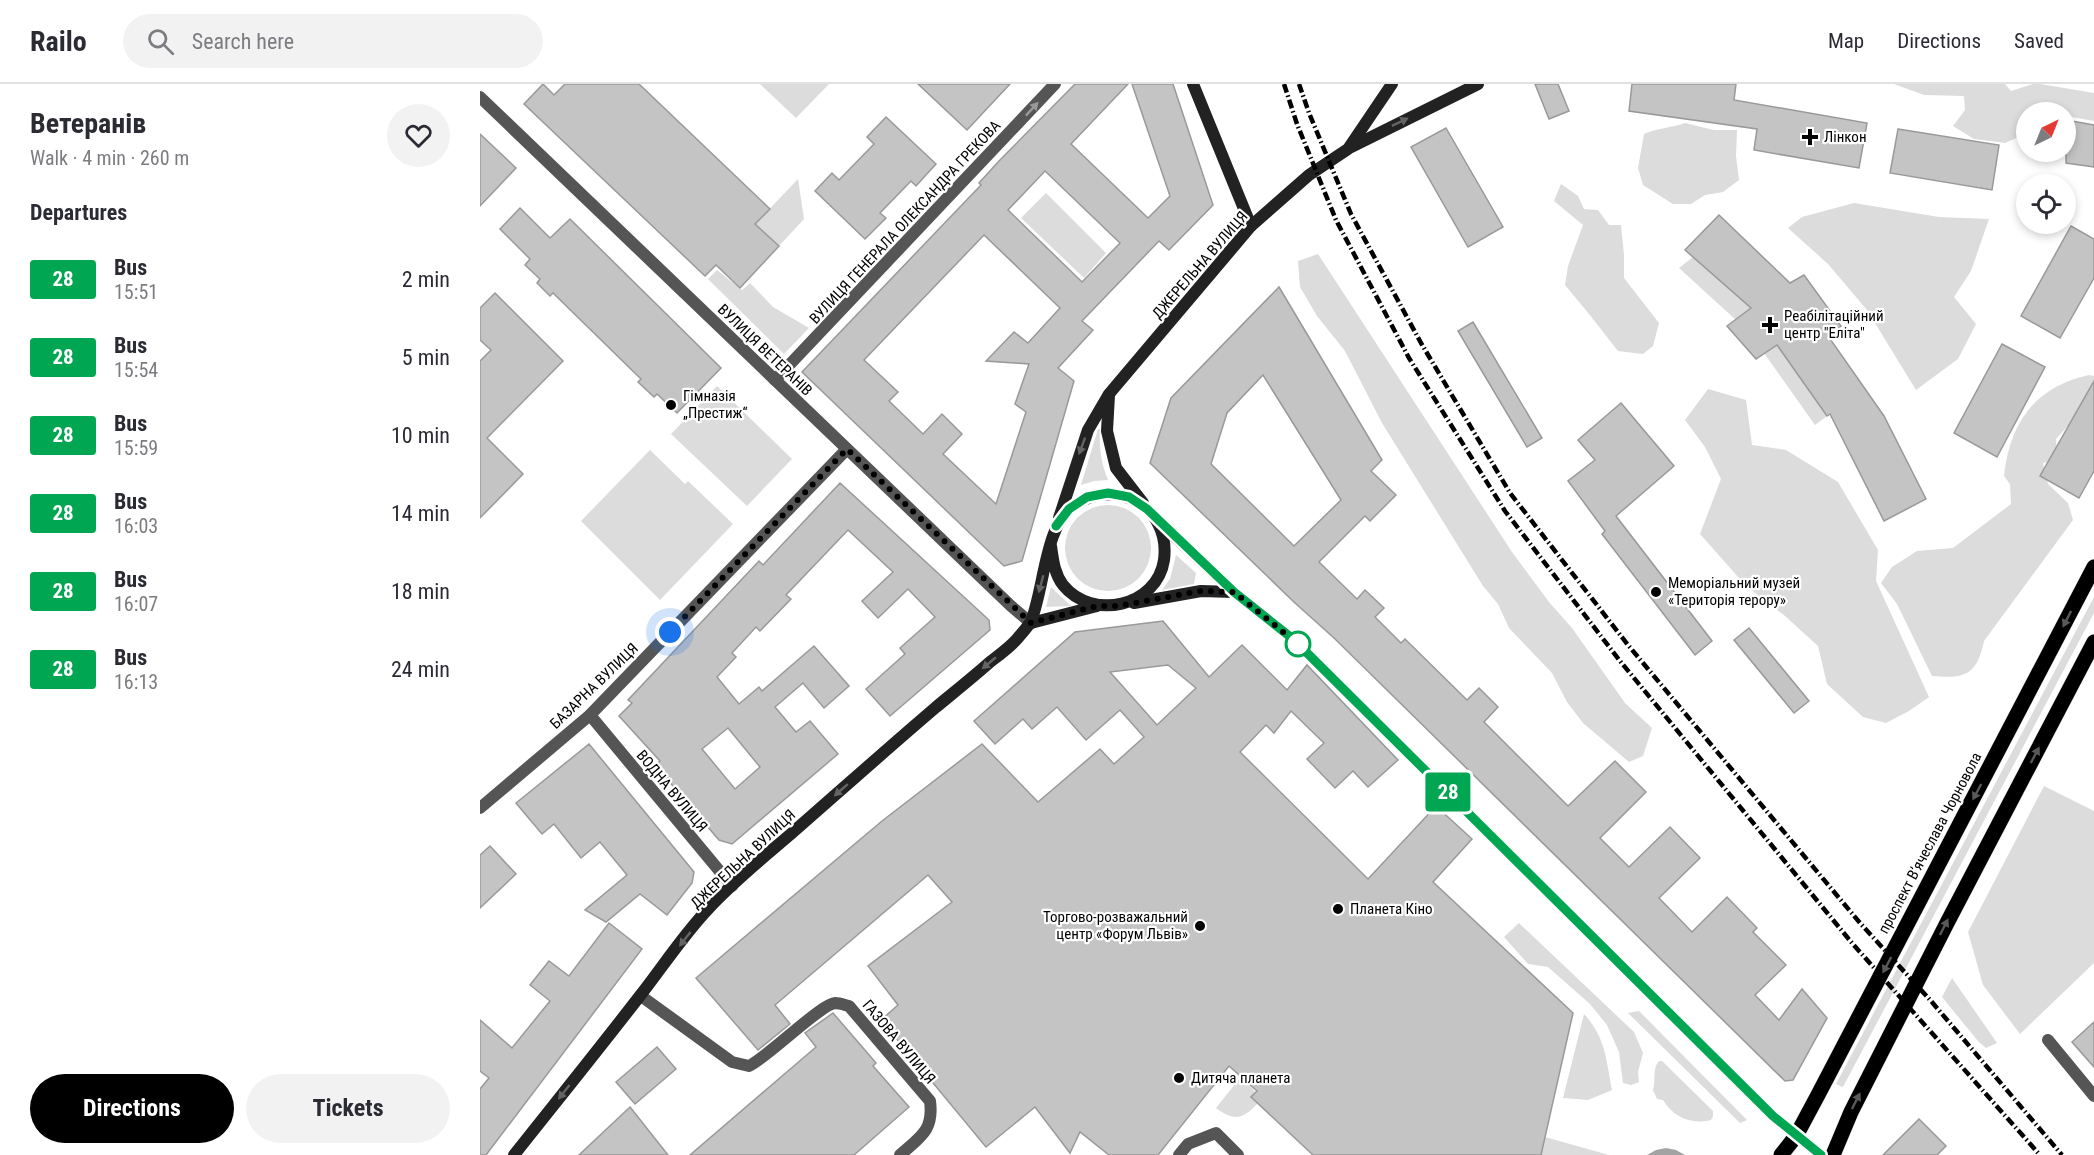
<!DOCTYPE html>
<meta charset="utf-8">
<style>
:root{--surface:#fff;--page:#f2f2f3;--text:#2b2b33;--muted:#7c7c81;--line:#e1e1e2;--accent:#000}
body{margin:0;font-family:"Roboto Condensed",sans-serif;background:var(--page);color:var(--text);height:100vh;display:flex;flex-direction:column;font-size:22px;white-space:nowrap}
*{box-sizing:border-box;margin:0}
p{font-size:20px;color:var(--muted)}
.icon{flex:none;width:33px;height:33px;fill:none;stroke:currentColor;stroke-width:2;stroke-linecap:round;stroke-linejoin:round}
.map{position:relative;flex:1;overflow:hidden}
.panel{display:flex;flex-direction:column;background:var(--surface);width:480px}
.panel>*{flex:none}
.badge{padding:0 12px;border-radius:4px;font-size:21px;line-height:39px}
.needle{width:39px;rotate:43deg}
.tools{position:absolute;left:1536px;top:18px;display:grid;gap:12px}
.tools a{display:grid;place-items:center;width:60px;height:60px;border-radius:50%;background:var(--surface);box-shadow:0 3px 9px #0003;font-size:30px}
.you{position:absolute;width:30px;height:30px;margin:-15px;border:4px solid #fff;border-radius:50%;background:#1a73e8;box-shadow:0 0 0 9px #1a73e833}
.map>.badge{position:absolute;translate:-50% -50%;box-shadow:0 0 0 3px #fff}
h2{padding:0 30px;font-size:22px;line-height:54px}
.round{display:grid;place-items:center;flex:none;width:63px;height:63px;border-radius:32px;background:var(--page)}
.summary{display:flex;align-items:center;justify-content:space-between;height:102px;padding:0 30px}
h1{font-size:28px;font-weight:700;line-height:45px}
.action{display:flex;gap:12px;margin-top:auto;padding:12px 30px}
.action a{flex:1;height:69px;border-radius:36px;background:var(--accent);color:#fff;font-size:24px;font-weight:700;line-height:69px;text-align:center}
.action a+a{background:var(--page);color:var(--text)}
ul{padding:0;list-style:none}
li{display:flex;align-items:center;gap:18px;height:78px;padding:0 30px}
li div{flex:1}
li b{display:block;font-size:22px}
li em{font-style:normal}
li .badge{min-width:66px;font-weight:700;text-align:center}
header{display:flex;align-items:center;gap:36px;box-sizing:border-box;height:84px;padding:0 30px;background:var(--surface);border-bottom:2px solid var(--line)}
header strong{font-size:28px}
nav{display:flex;gap:33px;margin-inline-start:auto;font-size:21px}
.search{width:420px;height:54px;background:var(--page);display:flex;align-items:center;gap:15px;box-sizing:border-box;padding:0 21px;border-radius:33px;color:var(--muted);font-size:22px}
main{display:flex;flex:1;min-height:0}
.map>svg:first-child{display:block}
.green{fill:#dcdcdc}
.water{fill:#a3a3a3}
.building{fill:#c4c4c4;stroke:#999;stroke-width:1.5;fill-rule:evenodd}
.lines{fill:none;stroke-linecap:round;stroke-linejoin:round}
.primary-casing{stroke:#dbdbdb;stroke-width:16}
.street{stroke:#555;stroke-width:12}
.secondary{stroke:#222;stroke-width:12}
.primary{stroke:#000;stroke-width:15}
.rail{stroke:#000;stroke-width:4.5;stroke-dasharray:9 3 1.5 3;stroke-linecap:butt}
.oneway{fill:#999}
.oneway2{fill:#646464}
.oneway3{fill:#595959}
.line-casing{stroke:#fff;stroke-width:14}
.line{stroke:#00a651;stroke-width:9}
.walk{stroke:#000;stroke-width:6;stroke-dasharray:0 10.8}
.poi-dot{fill:#000;stroke:#fff;stroke-width:2}
.stop-dot{fill:#fff;stroke:#00a651;stroke-width:3}
.labels{text-anchor:middle;stroke-width:4.5;stroke-linejoin:round;paint-order:stroke}
.poi-label{font-size:15px;fill:#000;stroke:#fff;text-anchor:start}
.street-label{font-size:15px;fill:#000;stroke:#fff}
</style>
<header>
<strong>Railo</strong>
<div class="search"><svg class="icon" aria-label="search" viewBox="0 0 24 24"><circle cx="10" cy="10" r="6"/><path d="M15 15l6 6"/></svg>Search here</div>
<nav><a>Map</a><a>Directions</a><a>Saved</a></nav>
</header>
<main>
<section class="panel">
<div class="summary"><div><h1>Ветеранів</h1><p>Walk · 4 min · 260 m</p></div><a class="round"><svg class="icon" aria-label="heart" viewBox="0 0 24 24"><path d="M12 20l-8-8c-3-5 5-10 8-4 3-6 11-1 8 4z"/></svg></a></div>
<h2>Departures</h2>
<ul>
<li><span class="badge" style="background:#00a651;color:#fff">28</span><div><b>Bus</b><p>15:51</p></div><em>2 min</em></li>
<li><span class="badge" style="background:#00a651;color:#fff">28</span><div><b>Bus</b><p>15:54</p></div><em>5 min</em></li>
<li><span class="badge" style="background:#00a651;color:#fff">28</span><div><b>Bus</b><p>15:59</p></div><em>10 min</em></li>
<li><span class="badge" style="background:#00a651;color:#fff">28</span><div><b>Bus</b><p>16:03</p></div><em>14 min</em></li>
<li><span class="badge" style="background:#00a651;color:#fff">28</span><div><b>Bus</b><p>16:07</p></div><em>18 min</em></li>
<li><span class="badge" style="background:#00a651;color:#fff">28</span><div><b>Bus</b><p>16:13</p></div><em>24 min</em></li>
</ul>
<div class="action"><a>Directions</a><a>Tickets</a></div>
</section>
<div class="map">
<svg width="1614" height="1071" viewBox="0 0 1614 1071">
<rect width="100%" height="100%" fill="#fff"/>
<g class="green">
<polygon points="280,0 349,0 316,34"/>
<polygon points="1414,0 1525,0 1531,7 1553,0 1560,0 1614,9 1614,37 1586,32 1586,28 1546,28 1546,47 1543,51 1525,59 1494,55 1473,42 1485,26 1484,12 1444,11"/>
<path d="M 1205,39 L 1234,46 L 1257,46 L 1256,72 L 1259,96 L 1243,108 L 1225,111 L 1211,120 L 1193,120 L 1163,101 L 1158,84 L 1164,50 C 1177,44 1191,44 1205,39 Z"/>
<polygon points="318,95 324,135 299,162 275,140"/>
<polygon points="1081,100 1098,112 1104,125 1118,126 1129,141 1141,141 1144,171 1144,194 1179,239 1173,262 1163,270 1138,267 1109,230 1085,201 1088,182 1103,141 1074,117"/>
<polygon points="566,109 626,169 604,194 541,134"/>
<polygon points="1374,119 1459,133 1509,135 1491,187 1474,213 1496,240 1478,275 1436,306 1387,226 1348,180 1308,144 1322,133"/>
<polygon points="838,170 1032,468 1069,518 1092,544 1145,619 1172,644 1163,672 1149,678 1103,639 1087,618 1072,589 1029,544 1018,520 1003,502 902,339 865,267 837,232 820,203 818,177"/>
<polygon points="1213,173 1271,224 1256,236 1199,184"/>
<polygon points="237,186 262,206 270,199 293,223 329,244 304,270 228,195"/>
<polygon points="1296,260 1347,332 1335,341 1284,269"/>
<path d="M 1609,291 L 1614,292 L 1614,313 L 1576,355 L 1577,376 L 1563,379 L 1568,400 L 1588,419 L 1593,436 L 1504,557 C 1497,591 1485,595 1452,592 L 1417,520 L 1401,499 L 1412,483 L 1437,467 L 1473,464 L 1531,420 L 1530,400 L 1524,392 C 1530,338 1555,303 1609,291 Z"/>
<polygon points="237,302 312,375 267,422 191,350"/>
<polygon points="1228,305 1266,316 1272,361 1306,366 1358,398 1398,466 1396,497 1449,613 1429,627 1406,639 1383,633 1347,600 1338,562 1305,532 1266,502 1220,450 1241,395 1225,363 1205,336"/>
<path d="M 618,345 L 620,345 C 619,364 621,379 628,396 L 614,397 L 601,401 Z"/>
<polygon points="170,366 205,400 208,397 253,440 180,516 101,437"/>
<circle cx="628" cy="464" r="43"/>
<polygon points="696,471 716,489 714,500 682,506 690,495"/>
<polygon points="571,503 591,522 566,523"/>
<polygon points="1614,513 1614,529 1363,1003 1356,1000"/>
<polygon points="1564,702 1614,727 1614,879 1540,950 1503,901 1488,848"/>
<polygon points="1039,839 1154,948 1163,969 1158,988 1159,998 1151,1001 1143,999 1139,968 1127,941 1110,920 1068,883 1048,880 1024,853"/>
<polygon points="1472,894 1517,959 1506,964 1498,957 1462,913"/>
<polygon points="1159,927 1267,1036 1260,1039 1148,929"/>
<path d="M 1104,930 C 1126,954 1126,976 1132,1006 L 1108,1016 L 1083,1014 Z"/>
<path d="M 1179,977 L 1182,977 L 1233,1027 L 1233,1032 L 1231,1036 C 1211,1041 1193,1033 1183,1016 L 1177,1015 L 1173,1006 C 1176,997 1172,984 1179,977 Z"/>
<path d="M 763,990 C 766,1003 776,1001 778,1019 C 763,1035 755,1038 736,1024 Z"/>
<polygon points="1065,1053 1129,1071 1061,1071"/>
</g>
<polygon class="water" points="1186,1064 1196,1066 1205,1071 1167,1071 1176,1066"/>
<g class="building">
<polygon points="63,0 74,11 85,0 159,0 290,125 275,140 299,162 260,204 236,181 225,192 44,20"/>
<polygon points="438,0 530,0 487,46"/>
<path d="M 595,0 L 648,0 L 591,60 L 668,134 L 690,112 L 652,0 L 693,0 L 733,121 L 689,166 L 679,157 L 602,237 L 613,246 L 578,284 L 594,297 L 542,477 L 524,482 L 322,288 L 501,101 L 499,99 L 519,77 ZM 565,87 L 640,159 L 602,198 L 528,126 ZM 504,151 L 580,224 L 548,259 L 534,248 L 506,277 L 549,280 L 535,320 L 546,328 L 516,420 L 463,370 L 482,350 L 462,330 L 443,350 L 409,317 L 418,308 L 384,276 Z"/>
<polygon points="1055,0 1078,0 1089,27 1069,35"/>
<polygon points="1152,0 1256,0 1254,16 1387,39 1379,84 1274,66 1277,45 1149,27"/>
<polygon points="406,33 456,80 436,102 431,97 400,129 406,134 385,155 335,107 352,89 359,96 394,60 387,53"/>
<polygon points="1586,36 1614,41 1614,83 1586,79"/>
<polygon points="966,44 1023,143 988,163 931,63"/>
<polygon points="1418,45 1519,61 1512,106 1410,89"/>
<polygon points="0,50 36,84 0,122"/>
<polygon points="40,124 70,154 90,135 241,284 197,329 177,310 174,313 158,298 161,295 73,209 70,212 57,199 60,195 45,181 50,175 20,145"/>
<polygon points="1239,131 1310,199 1324,191 1361,242 1348,252 1404,332 1446,415 1404,437 1350,330 1347,332 1297,261 1276,275 1247,242 1271,224 1205,166"/>
<polygon points="1591,142 1614,155 1614,194 1580,254 1541,232"/>
<path d="M 799,203 L 902,376 L 891,387 L 916,411 L 890,437 L 885,432 L 839,478 L 877,515 L 885,506 L 904,524 L 895,533 L 921,559 L 925,555 L 987,616 L 999,604 L 1018,623 L 1004,638 L 1088,722 L 1135,677 L 1166,708 L 1120,754 L 1149,783 L 1190,743 L 1220,774 L 1179,814 L 1212,848 L 1247,813 L 1277,844 L 1273,848 L 1306,881 L 1275,911 L 1299,936 L 1322,905 L 1347,934 L 1313,996 L 1305,997 L 854,554 L 815,519 L 670,379 L 691,314 ZM 783,291 L 861,416 L 814,462 L 731,380 L 747,329 Z"/>
<polygon points="15,209 83,277 7,354 43,390 0,434 0,277 11,266 0,256 0,224"/>
<polygon points="993,238 1062,354 1047,363 978,247"/>
<polygon points="1522,260 1565,283 1517,373 1474,349"/>
<polygon points="1614,297 1614,387 1599,414 1560,392"/>
<polygon points="1141,319 1194,382 1136,432 1232,557 1215,571 1122,450 1125,447 1088,397 1115,376 1098,356"/>
<path d="M 360,399 L 509,536 L 510,546 L 410,632 L 386,605 L 425,570 L 420,564 L 455,533 L 428,505 L 398,534 L 382,517 L 413,488 L 368,446 L 306,511 L 311,515 L 280,547 L 276,543 L 252,569 L 256,573 L 237,593 L 259,620 L 279,603 L 282,607 L 334,562 L 369,602 L 344,624 L 323,599 L 295,623 L 316,648 L 330,637 L 358,670 L 252,760 L 239,756 L 175,681 L 180,677 L 139,632 L 152,619 L 148,616 L 279,477 L 283,481 ZM 248,644 L 280,683 L 255,705 L 222,665 Z"/>
<path d="M 683,537 L 729,593 L 762,561 L 807,606 L 827,581 L 918,676 L 888,703 L 873,687 L 855,704 L 827,675 L 844,659 L 811,627 L 794,649 L 786,641 L 760,668 L 888,795 L 956,722 L 992,755 L 953,798 L 1093,929 L 1061,1071 L 833,1071 L 771,1013 L 777,1007 L 749,982 L 678,1071 L 629,1071 L 600,1048 L 590,1069 L 555,1023 L 506,1063 L 401,936 L 418,921 L 388,882 L 472,818 L 448,791 L 295,921 L 310,940 L 278,966 L 216,894 L 402,737 L 502,660 L 558,718 L 620,665 L 634,680 L 664,653 L 640,626 L 606,656 L 577,623 L 552,645 L 543,635 L 515,660 L 494,637 L 595,548 ZM 688,581 L 716,604 L 677,641 L 630,588 Z"/>
<polygon points="1269,544 1329,617 1314,629 1254,556"/>
<polygon points="109,660 214,788 212,799 187,831 160,810 126,838 105,826 147,791 120,758 101,774 74,740 62,750 36,719"/>
<polygon points="10,762 36,790 0,824 0,771"/>
<polygon points="129,839 162,865 6,1071 0,1071 0,1005 9,994 0,987 0,936 32,964 70,917 50,901 69,877 89,892"/>
<polygon points="353,929 396,979 393,982 429,1023 374,1071 210,1071 336,963 325,949"/>
<polygon points="1614,938 1614,983 1592,958"/>
<polygon points="177,963 196,985 155,1020 136,998"/>
<polygon points="150,1023 188,1071 99,1071"/>
<polygon points="1439,1035 1466,1062 1457,1071 1403,1071"/>
</g>
<g class="lines">
<g class="primary-casing">
<g id="primary">
<polyline points="1301,1071 1316,1052 1339,1009 1614,483"/>
<polyline points="1353,1071 1371,1028 1467,839 1614,558"/>
</g>
</g>
<g class="street">
<polyline points="0,13 531,522 551,539"/>
<polyline points="295,296 575,0"/>
<polyline points="110,631 252,802"/>
<polyline points="0,724 110,631 367,365"/>
<path d="M 161,912 L 252,978 L 269,982 C 289,972 341,920 355,919 C 359,919 365,921 369,922 L 450,1017 C 454,1047 440,1053 420,1071"/>
<polyline points="1568,956 1614,1012"/>
<polyline points="699,1071 708,1060 736,1049 758,1071"/>
</g>
<g class="secondary">
<polyline points="713,0 771,142"/>
<polyline points="871,63 998,0"/>
<polyline points="629,311 627,347 636,384 663,419"/>
<polyline points="579,434 608,346 629,310 771,142 829,91 868,65 912,0"/>
<polyline points="677,436 754,508 813,555 1293,1032 1341,1071"/>
<polyline points="654,519 721,507 754,508"/>
<polyline points="551,539 617,522"/>
<path d="M 34,1071 C 76,1018 118,966 159,913 C 182,884 203,851 229,824 C 254,797 284,773 312,749 C 360,707 407,665 455,624 C 473,609 492,594 510,578 C 519,571 529,564 537,555 C 541,550 548,543 551,537 C 564,506 565,441 593,422 C 635,393 691,422 684,476 C 677,523 612,537 583,501 C 574,489 573,475 571,462"/>
</g>
<use href="#primary" class="primary"/>
<g class="rail">
<polyline points="804,0 817,40 856,136 929,274 1025,427 1140,577 1372,859 1560,1071"/>
<polyline points="819,0 829,29 871,130 941,259 1030,409 1148,561 1380,839 1451,917 1582,1071"/>
</g>
</g>
<defs><path id="oneway-solid" d="M-6-.8H1V-3.2L6.5 0L1 3.2V.8H-6Z" transform="scale(1.5)"/></defs>
<use class="oneway" href="#oneway-solid" transform="translate(552 25) rotate(-47)"/>
<g class="oneway2">
<use href="#oneway-solid" transform="translate(920 38) rotate(-26)"/>
<use href="#oneway-solid" transform="translate(602 362) rotate(110)"/>
<use href="#oneway-solid" transform="translate(561 500) rotate(105)"/>
<use href="#oneway-solid" transform="translate(509 579) rotate(140)"/>
<use href="#oneway-solid" transform="translate(361 706) rotate(139)"/>
<use href="#oneway-solid" transform="translate(205 855) rotate(128)"/>
<use href="#oneway-solid" transform="translate(84 1008) rotate(128)"/>
</g>
<g class="oneway3">
<use href="#oneway-solid" transform="translate(1587 535) rotate(117)"/>
<use href="#oneway-solid" transform="translate(1555 671) rotate(-62)"/>
<use href="#oneway-solid" transform="translate(1497 708) rotate(118)"/>
<use href="#oneway-solid" transform="translate(1464 843) rotate(-63)"/>
<use href="#oneway-solid" transform="translate(1407 881) rotate(118)"/>
<use href="#oneway-solid" transform="translate(1376 1017) rotate(-63)"/>
</g>
<g class="lines">
<g class="line-casing">
<polyline id="line" points="576,442 589,425 607,413 628,409 649,413 667,425 754,508 813,555 1293,1032 1341,1071"/>
</g>
<use href="#line" class="line"/>
<polyline class="walk" points="190,548 367,365 551,539 617,522 638,522 721,507 754,508 818,560"/>
</g>
<g class="poi-dot">
<path d="M1327 44h6v6h6v6h-6v6h-6v-6h-6v-6h6z"/>
<path d="M1287 232h6v6h6v6h-6v6h-6v-6h-6v-6h6z"/>
<circle cx="191" cy="321" r="6"/>
<circle cx="1176" cy="508" r="6"/>
<circle cx="858" cy="825" r="6"/>
<circle cx="720" cy="842" r="6"/>
<circle cx="699" cy="994" r="6"/>
</g>
<circle class="stop-dot" cx="818" cy="560" r="12"/>
<g class="labels">
<g class="poi-label">
<text x="1344" y="58">Лінкон</text>
<text x="1304" y="237">Реабілітаційний<tspan x="1304" dy="17">центр "Еліта"</tspan></text>
<text x="203" y="317">Гімназія<tspan x="203" dy="17">„Престиж“</tspan></text>
<text x="1188" y="504">Меморіальний музей<tspan x="1188" dy="17">«Територія терору»</tspan></text>
<text x="870" y="830">Планета Кіно</text>
<text x="708" y="838" text-anchor="end">Торгово-розважальний<tspan x="708" dy="17">центр «Форум Львів»</tspan></text>
<text x="711" y="999">Дитяча планета</text>
</g>
<g class="street-label">
<text transform="translate(425 138) rotate(-47)" y="5">ВУЛИЦЯ ГЕНЕРАЛА ОЛЕКСАНДРА ГРЕКОВА</text>
<text transform="translate(720 181) rotate(-49)" y="5">ДЖЕРЕЛЬНА ВУЛИЦЯ</text>
<text transform="translate(285 266) rotate(44)" y="5">ВУЛИЦЯ ВЕТЕРАНІВ</text>
<text transform="translate(114 602) rotate(-44)" y="5">БАЗАРНА ВУЛИЦЯ</text>
<text transform="translate(192 707) rotate(50)" y="5">ВОДНА ВУЛИЦЯ</text>
<text transform="translate(1450 759) rotate(-62)" y="5">проспект Вʼячеслава Чорновола</text>
<text transform="translate(263 775) rotate(-43)" y="5">ДЖЕРЕЛЬНА ВУЛИЦЯ</text>
<text transform="translate(419 958) rotate(50)" y="5">ГАЗОВА ВУЛИЦЯ</text>
</g>
</g>
</svg>
<div class="tools">
<a><svg class="needle" viewBox="-14 -14 28 28"><path d="M0-13l5 13h-10z" fill="#e53935"/><path d="M0 13l5-13h-10z" fill="#7c7c81"/></svg></a>
<a><svg class="icon" aria-label="locate" viewBox="0 0 24 24"><circle cx="12" cy="12" r="6"/><path d="M12 2v4M12 18v4M2 12h4M18 12h4"/></svg></a>
</div>
<div class="you" style="left:190px;top:548px"></div>
<b class="badge" style="left:968px;top:708px;background:#00a651;color:#fff">28</b>
</div>
</main>
